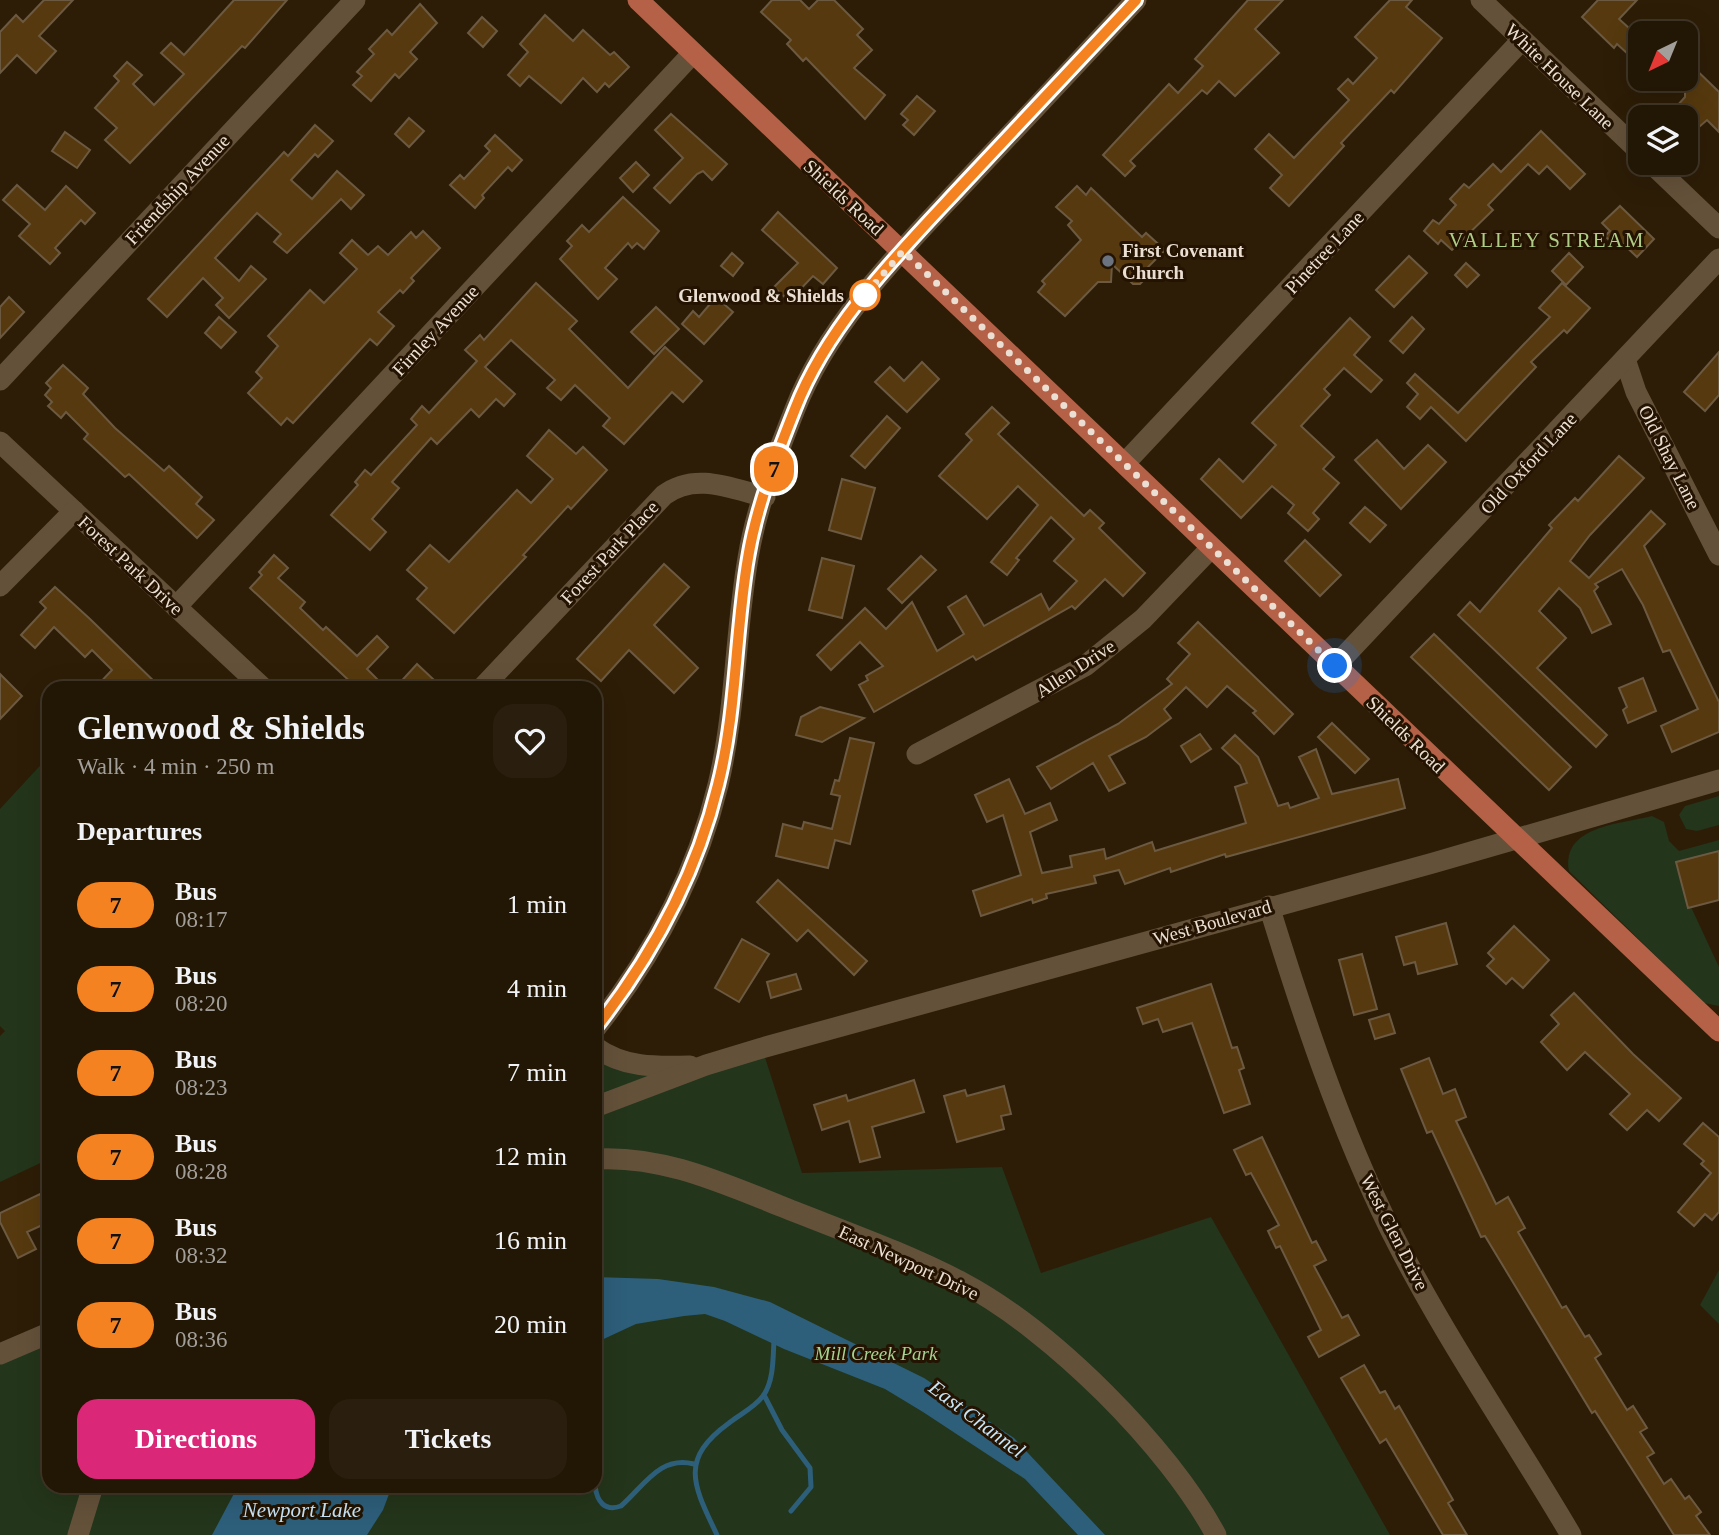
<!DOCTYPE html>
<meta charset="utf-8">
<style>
:root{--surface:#221605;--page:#2a1f0f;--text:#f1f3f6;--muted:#a29f9a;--line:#3f3527;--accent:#db2777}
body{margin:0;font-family:"Times New Roman",serif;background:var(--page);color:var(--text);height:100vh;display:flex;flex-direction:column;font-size:26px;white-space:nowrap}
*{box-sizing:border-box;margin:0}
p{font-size:23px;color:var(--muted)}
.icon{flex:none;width:38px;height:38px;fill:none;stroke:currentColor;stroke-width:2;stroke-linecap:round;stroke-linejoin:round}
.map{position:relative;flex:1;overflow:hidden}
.drawer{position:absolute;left:42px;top:681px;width:560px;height:812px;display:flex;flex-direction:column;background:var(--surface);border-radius:21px;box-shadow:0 7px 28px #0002,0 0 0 2px var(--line)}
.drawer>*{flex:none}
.badge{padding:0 14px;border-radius:23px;font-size:24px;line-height:46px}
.needle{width:46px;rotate:223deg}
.buttons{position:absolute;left:1628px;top:21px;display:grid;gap:14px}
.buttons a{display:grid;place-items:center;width:70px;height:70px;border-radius:14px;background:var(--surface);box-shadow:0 7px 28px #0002,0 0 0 2px var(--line);font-size:35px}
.you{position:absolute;width:35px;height:35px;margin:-18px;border:5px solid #fff;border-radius:50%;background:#1a73e8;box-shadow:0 0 0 10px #1a73e833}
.map>.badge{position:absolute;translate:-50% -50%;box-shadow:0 0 0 4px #fff}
h2{padding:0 35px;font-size:26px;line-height:63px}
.round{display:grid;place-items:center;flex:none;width:74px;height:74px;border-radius:21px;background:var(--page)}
.head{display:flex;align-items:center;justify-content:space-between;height:119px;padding:0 35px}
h1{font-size:33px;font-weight:800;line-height:52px}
.cta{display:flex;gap:14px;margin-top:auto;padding:14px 35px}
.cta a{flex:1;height:80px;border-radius:21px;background:var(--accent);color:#fff;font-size:28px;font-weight:800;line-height:80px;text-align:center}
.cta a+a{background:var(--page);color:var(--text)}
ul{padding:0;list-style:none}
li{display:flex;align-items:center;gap:21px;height:84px;padding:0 35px}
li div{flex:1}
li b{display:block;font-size:26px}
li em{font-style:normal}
li .badge{min-width:77px;font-weight:700;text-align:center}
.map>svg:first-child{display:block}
.green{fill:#23351a}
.water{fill:#2d5e7a}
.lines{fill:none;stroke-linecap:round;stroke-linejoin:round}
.stream{stroke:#2d5e7a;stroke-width:5}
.building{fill:#56390e;stroke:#6c5941;stroke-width:2}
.minor{stroke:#64513a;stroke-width:21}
.major{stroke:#b46148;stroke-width:21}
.line-casing{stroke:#fff;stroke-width:16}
.line{stroke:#f58220;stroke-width:10}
.walk{stroke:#eadfd2;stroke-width:7;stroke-dasharray:0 12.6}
.worship-dot{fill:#6b7280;stroke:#231300;stroke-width:2.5}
.stop-dot{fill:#fff;stroke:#f58220;stroke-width:3.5}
.labels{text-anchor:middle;stroke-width:6;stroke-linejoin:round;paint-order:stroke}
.street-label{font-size:19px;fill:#eadfd2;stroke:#231300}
.poi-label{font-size:19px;font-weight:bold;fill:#eadfd2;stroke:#231300;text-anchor:start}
.stop-label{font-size:19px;font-weight:bold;fill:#eadfd2;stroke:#231300;text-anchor:end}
.park-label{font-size:19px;font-style:italic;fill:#a6d392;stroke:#231300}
.neighbourhood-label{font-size:21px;letter-spacing:2px;fill:#afcd86;stroke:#231300}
.water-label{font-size:21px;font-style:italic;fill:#c8e4f7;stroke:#231300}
</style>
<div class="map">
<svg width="1719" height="1535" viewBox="0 0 1719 1535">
<rect width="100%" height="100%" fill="#2d1d07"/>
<g class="green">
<polygon points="49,756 49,1159 0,1182 0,1036 5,1031 0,1026 0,809"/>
<polygon points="1719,796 1719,825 1697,831 1686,829 1679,815 1685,806"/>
<path d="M 1652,816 L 1664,822 L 1669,841 L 1679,851 L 1719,840 L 1719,851 L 1691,907 L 1719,967 L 1719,1006 L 1704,1003 L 1569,871 C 1561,826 1620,824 1652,816 Z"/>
<polygon points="595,1047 641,1066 762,1048 802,1173 1002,1167 1041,1273 1211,1217 1390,1535 0,1535 0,1354 49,1333 49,1486 595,1486"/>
<polygon points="1719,1270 1719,1324 1700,1305"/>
</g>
<g class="water">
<polygon points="595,1277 658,1279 714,1287 770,1302 924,1378 1014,1438 1105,1535 1078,1535 1025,1479 923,1412 885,1389 784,1349 725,1321 705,1314 684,1316 636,1324 595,1343"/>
<polygon points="238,1486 392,1486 383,1510 367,1535 212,1535"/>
</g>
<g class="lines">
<g class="stream">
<polyline points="764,1395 782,1430 810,1468 811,1487 791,1511"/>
<polyline points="595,1454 595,1478"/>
<path d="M 595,1486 C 597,1501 604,1512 621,1506 C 644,1486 660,1455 694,1464"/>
<path d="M 717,1535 C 694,1486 678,1460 729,1423 C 740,1414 754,1408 763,1396 C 774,1381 773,1357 774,1339"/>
</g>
</g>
<g class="building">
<polygon points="44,0 73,0 39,36 56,51 36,73 17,55 0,73 0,32 16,15 23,22"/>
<polygon points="234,0 287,0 245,48 242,46 130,163 105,140 117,128 95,108 119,81 114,76 127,62 142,75 133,84 154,105 184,74 161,53 171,43 184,55"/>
<polygon points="772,0 800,0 809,9 818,0 834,0 863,29 857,35 872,50 854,68 885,95 865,119 806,58 803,61 787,44 791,40 761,12"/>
<polygon points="1248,0 1283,0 1255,29 1279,53 1235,96 1219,81 1207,94 1202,90 1130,161 1135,166 1125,176 1103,155 1169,84 1178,93 1203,66 1195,59"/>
<polygon points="1390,0 1412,0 1406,7 1442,38 1394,93 1391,90 1341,143 1344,146 1289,206 1270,188 1282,175 1255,149 1269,134 1294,158 1349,100 1338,89 1348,79 1353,84 1377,58 1355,37"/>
<polygon points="1598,0 1637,0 1619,19 1640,38 1640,65 1617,44 1614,48 1582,17"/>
<polygon points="420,4 437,23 410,52 417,59 399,78 395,74 371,101 353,85 362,76 357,72 374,54 369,49 387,30 392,35"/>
<polygon points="545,15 573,41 583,30 610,55 614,52 629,67 609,87 605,83 597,92 583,78 561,103 529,76 520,86 508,75 528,52 520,44"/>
<polygon points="482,17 497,31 483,47 468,33"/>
<polygon points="1685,59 1719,92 1719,132 1707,120 1699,127 1677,106 1685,97"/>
<polygon points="917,96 935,111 914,135 903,125 908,120 901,114"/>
<polygon points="671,114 727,164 712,180 703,171 697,174 670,203 654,188 683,158 655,130"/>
<polygon points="409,118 424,131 409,147 395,134"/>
<polygon points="315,125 333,141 318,157 315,154 291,180 312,199 337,171 364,195 351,209 341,199 287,253 274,242 281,234 257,213 215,258 239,281 251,266 266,279 229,318 216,305 223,298 203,278 167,317 148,299 284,152 288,156"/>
<polygon points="1541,131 1585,174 1570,189 1547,166 1539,174 1528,164 1488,205 1493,210 1452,250 1441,240 1438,244 1424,231 1433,220 1439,224 1456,205 1450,199 1464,184 1469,188 1493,164 1501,172"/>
<polygon points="65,132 90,150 77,168 52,151"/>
<polygon points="495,135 522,160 512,171 508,167 482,195 484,198 475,208 450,185 460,175 464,179 490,151 485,146"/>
<polygon points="636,162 649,175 633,192 620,178"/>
<polygon points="17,185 45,210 66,186 95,213 85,224 81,220 55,248 60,253 50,264 19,236 30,224 3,200"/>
<polygon points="1077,186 1086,195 1091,188 1142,237 1146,233 1165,250 1144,271 1145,279 1140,284 1133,284 1112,264 1111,282 1098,282 1065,316 1038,292 1045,284 1042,281 1081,240 1068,225 1072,221 1056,207"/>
<polygon points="623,197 659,231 644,249 637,243 632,248 628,243 605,268 617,279 598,299 560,259 572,246 567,241 582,225 589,232"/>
<polygon points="1620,206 1654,239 1637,257 1621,242 1616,247 1605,236 1610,231 1602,223"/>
<polygon points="778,212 837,268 823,284 813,276 789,301 774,287 798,263 762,230"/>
<polygon points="423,231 440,248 411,278 414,281 403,293 400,290 378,312 394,326 377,345 370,339 293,423 287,418 281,425 248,393 262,378 256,372 278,346 268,336 310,290 324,303 357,269 340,253 352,240 368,255 378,246 388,255 411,232 416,238"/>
<polygon points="732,253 743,263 733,276 721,266"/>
<polygon points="1569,253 1583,267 1566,285 1552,271"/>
<polygon points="1409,256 1427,273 1394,307 1376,290"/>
<polygon points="1466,263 1479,275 1467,287 1455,275"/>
<polygon points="536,283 577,321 569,329 628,388 665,347 702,381 683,402 672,392 624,444 603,426 610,418 575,385 561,400 547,388 555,380 511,340 485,367 515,394 504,406 496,399 479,417 471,409 437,444 431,438 392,482 399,488 372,519 386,532 370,550 331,515 358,485 355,482 365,470 371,475 417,425 411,419 422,406 429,413 477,361 465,350 480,335 484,340"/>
<polygon points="1562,283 1590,308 1567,333 1564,330 1531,362 1536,367 1466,441 1431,407 1420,419 1407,407 1418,394 1407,383 1415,374 1458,413 1550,317 1539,308"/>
<polygon points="9,297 24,312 0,338 0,307"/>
<polygon points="716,297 733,312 704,344 682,324 693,311 699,317"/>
<polygon points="656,307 679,329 654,354 631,332"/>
<polygon points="219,317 236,332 221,348 205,333"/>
<polygon points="1412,317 1424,329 1403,353 1390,341"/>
<polygon points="1350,318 1370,337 1354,355 1382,380 1371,392 1344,368 1324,389 1330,395 1301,426 1334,457 1323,469 1339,483 1313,513 1319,519 1308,531 1288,513 1294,505 1272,486 1241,518 1201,479 1219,459 1243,482 1276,445 1252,423"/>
<polygon points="1719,352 1719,395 1705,411 1684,392"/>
<polygon points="922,362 939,379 907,412 875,382 890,367 904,381"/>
<polygon points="63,365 88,388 83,394 115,428 164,471 169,466 202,497 196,504 214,520 197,538 129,474 125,477 95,449 84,439 88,434 66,412 61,418 48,406 52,402 45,395 51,388 46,383"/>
<polygon points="992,407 1009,423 998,434 1084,516 1090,510 1104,523 1099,528 1145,573 1123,596 1105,579 1075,609 1072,606 976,660 973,656 874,712 859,685 868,680 866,676 883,666 860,642 831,670 817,655 865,608 886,629 912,602 937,651 964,634 948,607 966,596 984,626 1041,594 1049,610 1077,581 1054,561 1074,539 1051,517 1016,558 1019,560 1007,575 991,562 1038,505 1018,486 987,519 939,476 972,440 966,434"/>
<polygon points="887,416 900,428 865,468 851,456"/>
<polygon points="549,430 576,454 583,447 607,470 571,509 568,506 523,555 526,557 454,633 417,599 427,588 407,570 430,545 449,562 517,490 531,503 553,479 527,456"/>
<polygon points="1377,440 1404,469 1428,445 1446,462 1401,509 1355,460"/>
<polygon points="1619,456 1644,478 1590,535 1570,561 1589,578 1651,511 1665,524 1644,546 1719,702 1719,732 1672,752 1661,726 1698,709 1670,650 1663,652 1643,605 1622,569 1595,584 1598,587 1594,591 1611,624 1592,633 1580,608 1559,588 1539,611 1566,638 1537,668 1607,735 1596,747 1458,615 1470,602 1480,612 1552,528 1549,525 1575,498 1578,501"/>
<polygon points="842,479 875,488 861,539 829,530"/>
<polygon points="1365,507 1386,525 1370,542 1350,523"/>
<polygon points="1305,540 1341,575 1320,596 1285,561"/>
<polygon points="274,555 288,568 278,578 305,602 300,608 323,630 326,627 357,656 377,636 388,647 367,669 386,688 357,688 250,588 262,575 259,572"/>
<polygon points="921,556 936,570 902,603 888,589"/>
<polygon points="822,558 854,566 842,618 809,610"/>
<polygon points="664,564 689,587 654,625 698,668 674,693 629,650 601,681 577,659"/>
<polygon points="55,587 90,619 161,688 95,688 112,670 92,650 85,657 54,627 35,648 21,635 46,608 40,602"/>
<polygon points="1198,622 1293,714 1274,734 1253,713 1256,711 1227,686 1207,707 1186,687 1164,709 1171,718 1146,737 1109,756 1125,783 1109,791 1093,763 1051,789 1037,767 1118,724 1172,684 1167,679 1190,654 1178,643"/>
<polygon points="1434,634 1571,767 1549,790 1411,657"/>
<polygon points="417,664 433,679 424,688 395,688"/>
<polygon points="0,674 22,696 0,719"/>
<polygon points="1643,678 1656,711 1628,723 1623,710 1627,707 1619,688"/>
<polygon points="820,707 864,718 822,742 796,735 801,717"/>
<polygon points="1332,723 1369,759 1355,773 1318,737"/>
<polygon points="1200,734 1211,749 1191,762 1181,746"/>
<polygon points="1235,735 1258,757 1278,806 1288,803 1290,808 1319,798 1299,757 1316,749 1332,794 1398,779 1405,808 1226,857 1225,854 1171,872 1170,868 1125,884 1119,870 1094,876 1096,883 1046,894 1047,898 1033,903 1032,899 981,916 973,891 1021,875 1003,815 987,822 975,795 1009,779 1025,814 1050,803 1057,820 1030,832 1042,873 1072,867 1070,856 1104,849 1106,859 1152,842 1155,851 1246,823 1235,787 1247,783 1240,765 1222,748"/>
<polygon points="850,738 874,743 850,844 835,840 828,868 776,856 783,824 802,829 804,822 832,829 840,796 831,794 835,780 839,781"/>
<polygon points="1719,851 1719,900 1688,908 1676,862"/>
<polygon points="778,880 867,961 854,975 808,930 797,941 757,902"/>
<polygon points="1446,923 1457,964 1418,974 1415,962 1404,965 1396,937"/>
<polygon points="1514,926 1549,960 1523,988 1512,978 1506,984 1487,966 1494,959 1488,953"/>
<polygon points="742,939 769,954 739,1002 715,988"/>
<polygon points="1362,954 1377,1009 1354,1015 1339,960"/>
<polygon points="796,974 801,989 771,998 767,982"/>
<polygon points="1211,984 1232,1048 1237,1047 1244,1068 1239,1070 1250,1104 1224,1113 1192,1023 1163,1032 1158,1019 1143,1024 1137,1008"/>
<polygon points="1574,993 1633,1054 1681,1098 1659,1121 1647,1110 1627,1130 1610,1114 1630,1094 1585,1052 1567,1070 1541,1042 1559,1024 1551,1015"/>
<polygon points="1389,1014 1395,1033 1375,1039 1369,1020"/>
<polygon points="1429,1058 1443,1094 1455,1089 1466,1117 1456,1121 1496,1204 1508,1197 1525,1228 1518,1232 1562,1308 1566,1306 1585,1337 1589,1335 1601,1354 1595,1358 1627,1410 1633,1406 1647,1428 1640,1432 1654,1453 1647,1457 1664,1484 1671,1479 1685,1499 1689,1496 1701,1512 1696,1516 1710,1535 1674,1535 1595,1411 1592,1413 1485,1236 1481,1237 1432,1131 1427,1133 1401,1069"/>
<polygon points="914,1080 924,1112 872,1127 880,1157 860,1162 849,1121 822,1130 814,1105 846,1095 848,1101"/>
<polygon points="1004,1086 1011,1114 1001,1116 1004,1129 957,1142 944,1096 965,1090 967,1096"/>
<polygon points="1703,1123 1719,1137 1719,1212 1712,1220 1705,1214 1694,1226 1678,1212 1711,1173 1701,1164 1704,1161 1684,1144"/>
<polygon points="1262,1137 1312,1243 1316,1241 1326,1260 1314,1266 1342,1318 1348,1315 1359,1335 1319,1357 1308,1337 1321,1330 1280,1246 1276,1248 1268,1231 1279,1225 1251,1173 1246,1175 1234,1150"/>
<polygon points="40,1194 49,1213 49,1222 27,1232 36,1249 18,1258 0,1222 0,1213"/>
<polygon points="1364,1365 1380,1393 1385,1391 1395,1409 1399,1406 1453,1500 1448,1503 1467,1535 1443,1535 1386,1439 1380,1443 1341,1378"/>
</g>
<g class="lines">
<g class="minor">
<polyline points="1481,0 1640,152"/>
<polyline points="1651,163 1719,228"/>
<polyline points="1625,359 1636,392 1719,555"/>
<polyline points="0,380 355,0"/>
<polyline points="0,442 263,688"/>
<polyline points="1125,463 1522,40"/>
<polyline points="0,586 74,511"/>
<polyline points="176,607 693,53"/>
<polyline points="1335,666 1719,259"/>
<path d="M 482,688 L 664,495 C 695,472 730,488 765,497"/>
<polyline points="917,754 1085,666 1143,619 1210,549"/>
<path d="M 1269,906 C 1303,1016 1339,1125 1390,1229 C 1443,1335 1511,1433 1571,1535"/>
<path d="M 595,1029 C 653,956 696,876 718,785 C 736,710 735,633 748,558 C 756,508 776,457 795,409 C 830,319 907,245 972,175 C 1027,117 1081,59 1136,0"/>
<path d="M 595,1047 C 624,1068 655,1067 690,1066"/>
<polyline points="595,1107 706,1065 762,1048 1433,863 1719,780"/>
<path d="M 595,1159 C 662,1155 722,1183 783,1207 C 843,1231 906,1253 963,1283 C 1053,1331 1168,1446 1216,1535"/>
<polyline points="0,1354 49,1333"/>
<polyline points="78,1535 93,1486"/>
</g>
<polyline class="major" points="638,0 1719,1031"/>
</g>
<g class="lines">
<g class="line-casing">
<path id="line" d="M 595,1029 C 653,955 696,876 718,785 C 737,710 735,633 748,558 C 756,508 776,457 795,409 C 829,321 904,248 967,180 C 1024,120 1080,60 1136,0"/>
</g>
<use href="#line" class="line"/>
<polyline class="walk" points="865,295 858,303 903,251 1335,666"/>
</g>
<circle class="worship-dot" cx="1108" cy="261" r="7"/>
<circle class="stop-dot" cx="865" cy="295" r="14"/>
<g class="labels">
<g class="street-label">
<text transform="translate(1560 76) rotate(44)" y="7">White House Lane</text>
<text transform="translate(177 189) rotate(-47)" y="7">Friendship Avenue</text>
<text transform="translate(844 197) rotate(43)" y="7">Shields Road</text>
<text transform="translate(1324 252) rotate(-47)" y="7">Pinetree Lane</text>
<text transform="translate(435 330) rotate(-47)" y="7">Firnley Avenue</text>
<text transform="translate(1670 457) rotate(63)" y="7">Old Shay Lane</text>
<text transform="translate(1528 463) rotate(-47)" y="7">Old Oxford Lane</text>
<text transform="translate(609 552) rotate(-47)" y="7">Forest Park Place</text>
<text transform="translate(131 565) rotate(43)" y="7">Forest Park Drive</text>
<text transform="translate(1075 668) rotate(-33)" y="7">Allen Drive</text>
<text transform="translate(1406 734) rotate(44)" y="7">Shields Road</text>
<text transform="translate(1212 922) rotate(-16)" y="7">West Boulevard</text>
<text transform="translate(1395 1232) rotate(63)" y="7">West Glen Drive</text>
<text transform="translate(909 1262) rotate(25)" y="7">East Newport Drive</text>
</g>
<g class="poi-label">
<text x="1122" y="257">First Covenant<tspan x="1122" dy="22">Church</tspan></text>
</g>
<g class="stop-label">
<text x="844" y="302">Glenwood &amp; Shields</text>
</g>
<g class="park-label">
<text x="876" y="1360">Mill Creek Park</text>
</g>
<g class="neighbourhood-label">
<text x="1547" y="247">VALLEY STREAM</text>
</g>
<g class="water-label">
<text transform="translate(977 1419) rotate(37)" y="7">East Channel</text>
<text x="302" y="1517">Newport Lake</text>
</g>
</g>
</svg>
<div class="buttons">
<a><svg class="needle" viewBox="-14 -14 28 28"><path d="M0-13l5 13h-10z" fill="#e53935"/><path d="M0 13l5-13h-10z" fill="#a29f9a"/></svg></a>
<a><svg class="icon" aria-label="layers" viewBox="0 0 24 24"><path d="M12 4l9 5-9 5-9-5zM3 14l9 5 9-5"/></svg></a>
</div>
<div class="you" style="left:1335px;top:666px"></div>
<b class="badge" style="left:774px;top:469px;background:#f58220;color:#111">7</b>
<section class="drawer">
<div class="head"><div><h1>Glenwood &amp; Shields</h1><p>Walk · 4 min · 250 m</p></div><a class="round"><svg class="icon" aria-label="heart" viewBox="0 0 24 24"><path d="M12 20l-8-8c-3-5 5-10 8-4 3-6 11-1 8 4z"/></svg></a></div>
<h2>Departures</h2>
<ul>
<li><span class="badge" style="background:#f58220;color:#111">7</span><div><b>Bus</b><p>08:17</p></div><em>1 min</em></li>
<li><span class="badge" style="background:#f58220;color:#111">7</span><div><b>Bus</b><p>08:20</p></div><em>4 min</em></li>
<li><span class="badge" style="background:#f58220;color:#111">7</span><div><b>Bus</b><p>08:23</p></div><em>7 min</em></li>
<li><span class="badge" style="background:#f58220;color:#111">7</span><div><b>Bus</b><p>08:28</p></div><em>12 min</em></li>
<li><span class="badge" style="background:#f58220;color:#111">7</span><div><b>Bus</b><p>08:32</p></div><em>16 min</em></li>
<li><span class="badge" style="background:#f58220;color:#111">7</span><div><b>Bus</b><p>08:36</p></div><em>20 min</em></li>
</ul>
<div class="cta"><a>Directions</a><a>Tickets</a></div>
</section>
</div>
